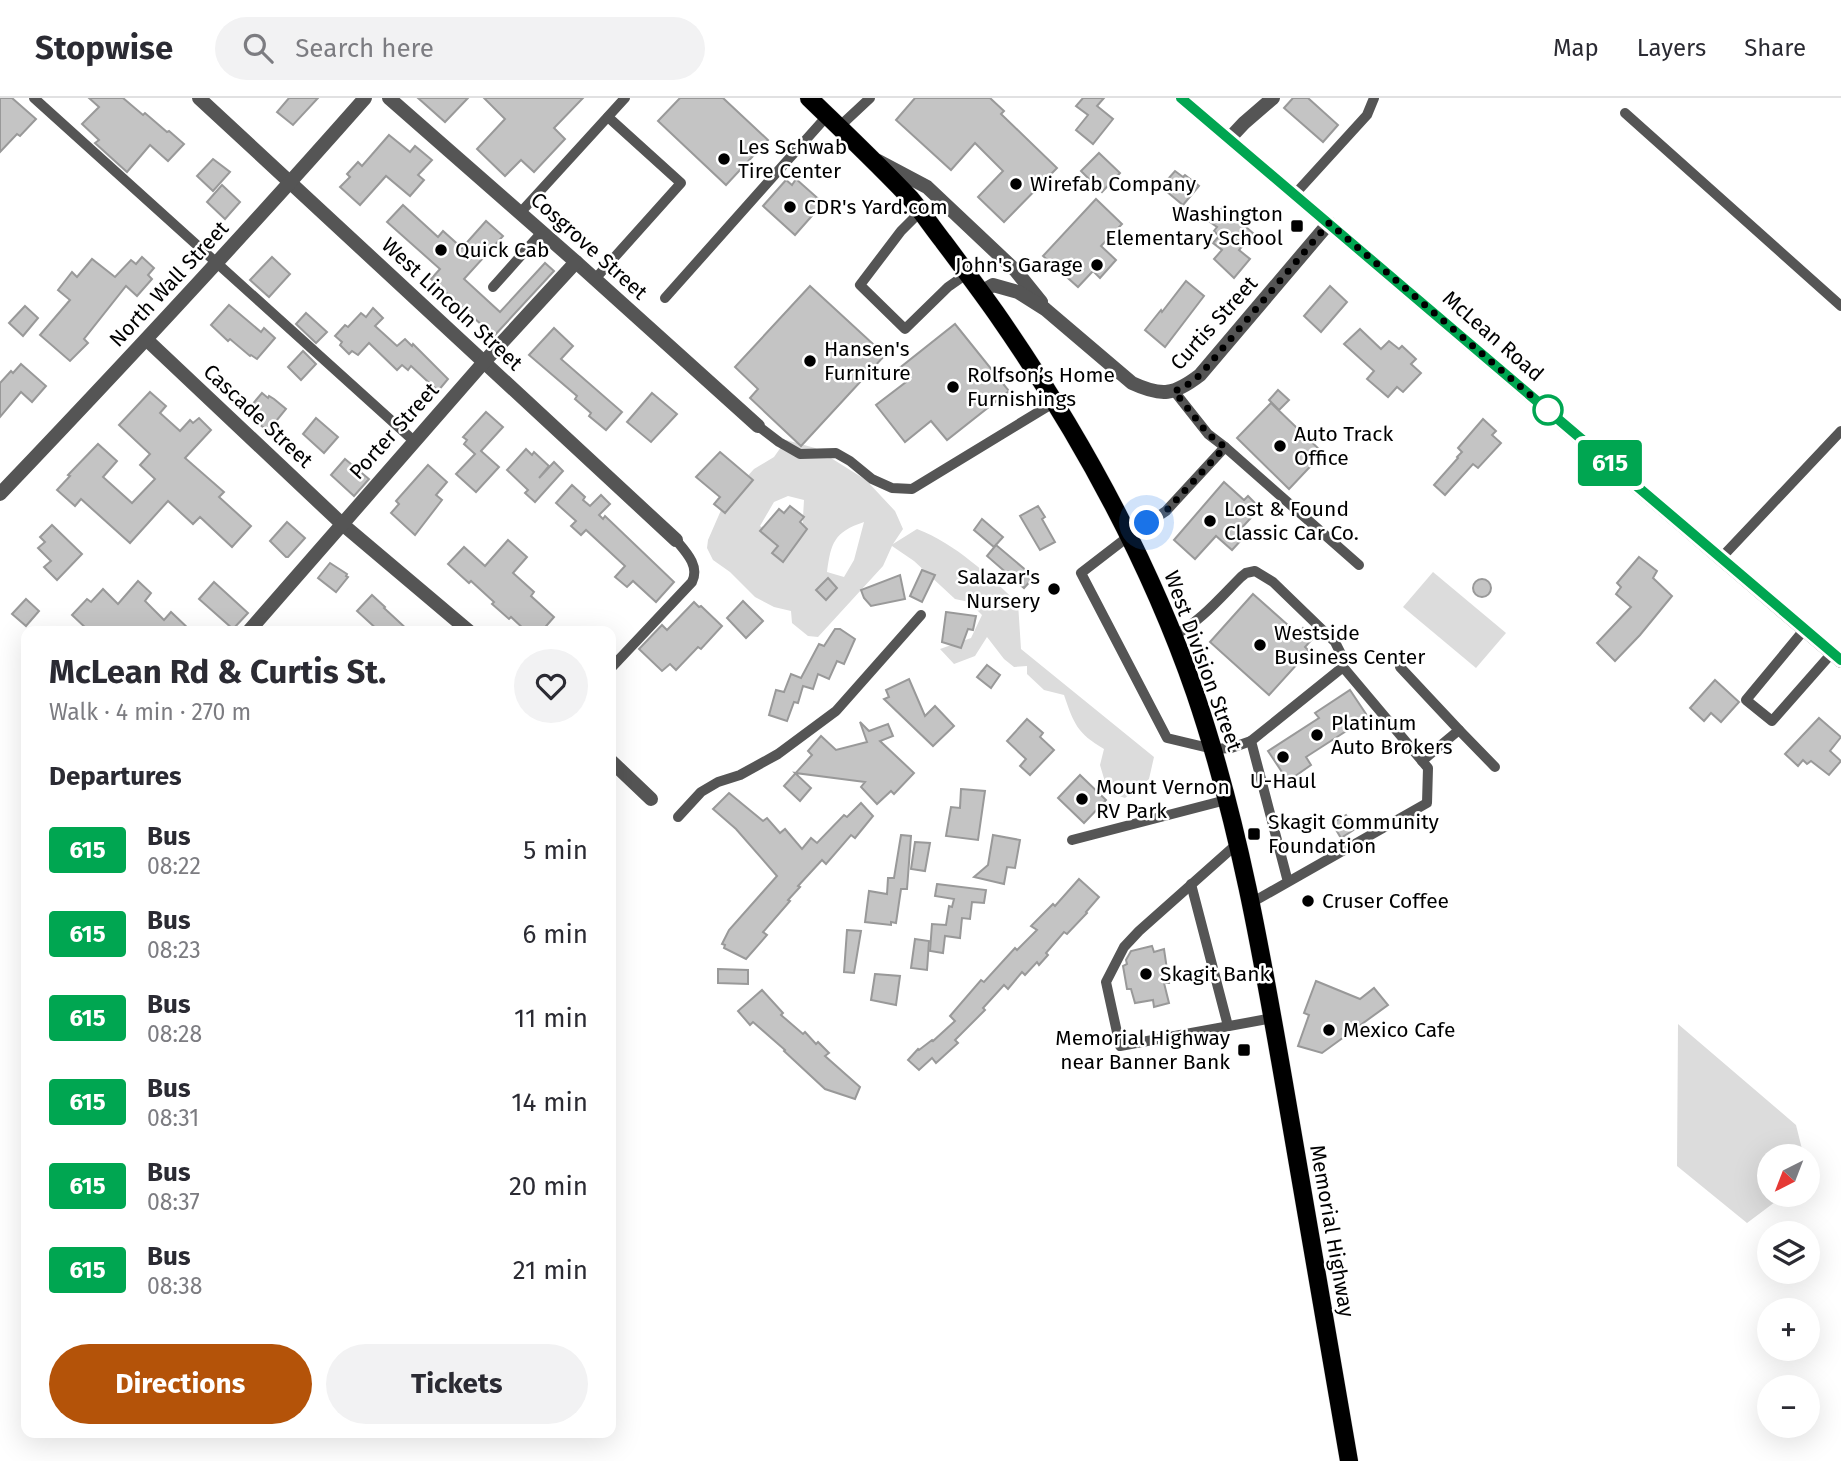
<!DOCTYPE html>
<meta charset="utf-8">
<style>
:root{--surface:#fff;--page:#f2f2f3;--text:#2b2b33;--muted:#7c7c81;--line:#e1e1e2;--accent:#b45309}
body{margin:0;font-family:"Fira Sans",sans-serif;background:var(--page);color:var(--text);height:100vh;display:flex;flex-direction:column;font-size:26px;white-space:nowrap}
*{box-sizing:border-box;margin:0}
p{font-size:23px;color:var(--muted)}
.icon{flex:none;width:38px;height:38px;fill:none;stroke:currentColor;stroke-width:2;stroke-linecap:round;stroke-linejoin:round}
.map{position:relative;flex:1;overflow:hidden}
.panel{position:absolute;left:21px;top:528px;width:595px;height:812px;display:flex;flex-direction:column;background:var(--surface);border-radius:14px;box-shadow:0 7px 28px #0002}
.panel>*{flex:none}
.badge{padding:0 14px;border-radius:5px;font-size:24px;line-height:46px}
.needle{width:46px;rotate:222deg}
.controls{position:absolute;left:1757px;top:1046px;display:grid;gap:14px}
.controls a{display:grid;place-items:center;width:63px;height:63px;border-radius:50%;background:var(--surface);box-shadow:0 7px 28px #0002;font-size:35px}
.you{position:absolute;width:35px;height:35px;margin:-18px;border:5px solid #fff;border-radius:50%;background:#1a73e8;box-shadow:0 0 0 10px #1a73e833}
.map>.badge{position:absolute;translate:-50% -50%;box-shadow:0 0 0 4px #fff}
h2{padding:0 28px;font-size:26px;line-height:63px}
.round{display:grid;place-items:center;flex:none;width:74px;height:74px;border-radius:37px;background:var(--page)}
.summary{display:flex;align-items:center;justify-content:space-between;height:119px;padding:0 28px}
h1{font-size:33px;font-weight:700;line-height:52px}
.action{display:flex;gap:14px;margin-top:auto;padding:14px 28px}
.action a{flex:1;height:80px;border-radius:42px;background:var(--accent);color:#fff;font-size:28px;font-weight:700;line-height:80px;text-align:center}
.action a+a{background:var(--page);color:var(--text)}
ul{padding:0;list-style:none}
li{display:flex;align-items:center;gap:21px;height:84px;padding:0 28px}
li div{flex:1}
li b{display:block;font-size:26px}
li em{font-style:normal}
li .badge{min-width:77px;font-weight:700;text-align:center}
header{display:flex;align-items:center;gap:42px;box-sizing:border-box;height:98px;padding:0 35px;background:var(--surface);border-bottom:2px solid var(--line)}
header strong{font-size:33px}
nav{display:flex;gap:38px;margin-inline-start:auto;font-size:24px}
.search{width:490px;height:63px;background:var(--page);display:flex;align-items:center;gap:18px;box-sizing:border-box;padding:0 24px;border-radius:38px;color:var(--muted);font-size:26px}
.map>svg:first-child{display:block}
.green{fill:#dcdcdc;fill-rule:evenodd}
.building{fill:#c4c4c4;stroke:#999;stroke-width:2}
.lines{fill:none;stroke-linecap:round;stroke-linejoin:round}
.primary-casing{stroke:#dbdbdb;stroke-width:19}
.lane{stroke:#555;stroke-width:10}
.street{stroke:#555;stroke-width:14}
.secondary{stroke:#222;stroke-width:14}
.primary{stroke:#000;stroke-width:18}
.line-casing{stroke:#fff;stroke-width:16}
.line{stroke:#00a651;stroke-width:10}
.walk{stroke:#000;stroke-width:7;stroke-dasharray:0 12.6}
.poi-dot{fill:#000;stroke:#fff;stroke-width:2.5}
.stop-dot{fill:#fff;stroke:#00a651;stroke-width:3.5}
.labels{text-anchor:middle;stroke-width:5;stroke-linejoin:round;paint-order:stroke}
.poi-label{font-size:21px;fill:#000;stroke:#fff;text-anchor:start}
.street-label{font-size:21px;fill:#000;stroke:#fff}
</style>
<header>
<strong>Stopwise</strong>
<div class="search"><svg class="icon" aria-label="search" viewBox="0 0 24 24"><circle cx="10" cy="10" r="6"/><path d="M15 15l6 6"/></svg>Search here</div>
<nav><a>Map</a><a>Layers</a><a>Share</a></nav>
</header>
<div class="map">
<svg width="1841" height="1363" viewBox="0 0 1841 1363">
<rect width="100%" height="100%" fill="#fff"/>
<g class="green">
<path d="M 786,342 L 815,350 L 866,382 L 895,413 L 903,431 L 893,446 L 917,431 C 956,446 988,477 1018,505 L 1021,551 L 1154,659 L 1149,681 L 1125,700 L 1108,694 L 1100,667 L 1104,651 C 1077,635 1074,626 1064,597 L 1044,592 L 1027,576 L 1027,568 L 1014,569 L 1004,561 L 987,539 L 975,558 L 954,566 L 940,551 L 971,540 L 982,517 L 969,504 L 955,501 L 914,463 L 892,448 L 883,468 L 818,539 L 808,538 L 792,525 L 791,513 L 774,509 L 755,499 L 730,474 L 713,462 L 707,450 L 708,442 L 725,403 L 754,371 L 774,359 ZM 788,398 L 804,402 L 802,436 L 786,449 L 760,428 L 774,404 ZM 864,424 L 854,462 L 844,479 L 827,474 C 831,445 834,434 864,424 Z"/>
<polygon points="1433,474 1506,535 1476,570 1403,509"/>
<polygon points="1678,926 1796,1027 1803,1055 1801,1059 1769,1059 1769,1097 1779,1097 1775,1104 1747,1125 1677,1068"/>
</g>
<g class="building">
<polygon points="0,0 12,0 36,21 20,38 17,36 0,54"/>
<polygon points="89,0 123,0 143,17 145,15 167,34 169,33 184,46 168,63 150,47 127,74 95,45 99,42 82,26 99,9"/>
<polygon points="289,0 318,0 293,27 277,14"/>
<polygon points="418,0 468,0 445,24"/>
<polygon points="484,0 583,0 554,30 565,41 534,74 521,62 505,78 477,51 505,21"/>
<polygon points="680,0 723,0 768,42 726,87 658,23"/>
<polygon points="915,0 990,0 1004,13 1001,16 1057,70 1004,124 978,99 1003,73 975,45 951,72 896,22"/>
<polygon points="1083,0 1104,0 1097,8 1113,21 1093,46 1076,32 1088,17 1076,8"/>
<polygon points="1293,0 1308,0 1338,27 1323,44 1284,10"/>
<polygon points="389,37 410,54 415,48 432,62 418,77 424,82 410,98 386,78 360,107 340,89 350,79 347,76 358,64 362,68"/>
<polygon points="1099,55 1120,75 1102,94 1081,73"/>
<polygon points="213,61 230,74 213,93 197,78"/>
<polygon points="1175,73 1183,79 1185,77 1199,88 1183,107 1161,89"/>
<polygon points="796,81 822,104 817,110 818,111 795,137 763,108 786,82 792,87"/>
<polygon points="222,87 240,104 225,121 207,104"/>
<polygon points="1096,101 1122,126 1101,148 1116,162 1100,180 1093,173 1078,189 1043,158"/>
<polygon points="403,107 438,139 443,133 462,150 486,123 503,138 464,181 500,214 545,165 554,173 494,238 431,181 440,171 387,124"/>
<polygon points="1223,109 1253,135 1239,152 1250,161 1234,180 1214,161 1222,152 1213,145 1219,138 1214,133 1217,129 1210,124"/>
<polygon points="142,159 154,170 148,177 152,181 137,198 126,188 84,241 88,245 70,263 40,237 70,202 58,192 72,174 77,179 92,161 115,179 131,162 136,166"/>
<polygon points="272,159 290,176 269,199 250,182"/>
<polygon points="1186,183 1204,198 1165,249 1145,232 1161,212 1162,214"/>
<polygon points="810,188 885,257 801,348 750,300 758,291 735,269"/>
<polygon points="1330,188 1347,204 1321,234 1304,218"/>
<polygon points="229,207 261,234 264,230 275,240 257,261 251,257 250,258 230,241 228,243 211,227"/>
<polygon points="25,208 38,220 23,238 9,225"/>
<polygon points="373,210 383,220 375,228 397,248 405,241 412,248 413,246 448,281 438,293 411,268 408,272 402,267 397,272 369,245 358,257 352,253 349,256 340,247 342,244 335,238 345,227 348,229 361,215 366,219"/>
<polygon points="306,215 327,234 316,245 296,226"/>
<polygon points="955,226 1009,293 947,342 931,323 905,344 876,307 906,284 897,272"/>
<polygon points="554,230 573,248 561,261 622,314 606,332 589,318 591,315 575,301 577,298 529,257"/>
<polygon points="1360,231 1381,251 1389,243 1399,251 1402,248 1416,261 1411,266 1421,275 1403,294 1397,289 1388,299 1367,281 1374,273 1344,246"/>
<polygon points="303,253 316,266 301,282 288,269"/>
<polygon points="21,266 46,288 32,304 21,294 0,319 0,285 11,273 13,275"/>
<polygon points="1278,292 1289,302 1279,312 1269,302"/>
<polygon points="150,294 166,308 160,315 180,333 190,322 193,325 199,320 211,332 185,360 224,394 219,399 251,428 232,449 200,419 193,426 168,403 130,445 81,401 75,408 57,392 70,378 68,377 98,346 117,363 103,379 132,405 155,381 140,367 150,356 119,327"/>
<polygon points="262,295 268,300 269,298 274,301 286,311 268,333 245,315"/>
<polygon points="652,295 677,316 651,344 627,324"/>
<polygon points="1271,305 1323,355 1289,391 1237,340"/>
<polygon points="486,314 503,329 481,353 499,369 476,394 456,376 475,356 464,346 467,342 463,339"/>
<polygon points="316,320 338,339 324,355 303,336"/>
<polygon points="1483,321 1496,333 1492,337 1501,345 1478,370 1473,366 1445,397 1434,387 1458,360 1457,359 1462,354 1458,350"/>
<polygon points="526,351 532,357 534,354 549,368 539,380 554,364 563,373 535,404 525,395 528,392 507,372"/>
<polygon points="720,354 753,382 725,415 714,406 720,399 696,379"/>
<polygon points="345,361 369,381 354,398 331,377"/>
<polygon points="428,367 447,384 436,397 442,402 415,437 391,415 399,406 396,403"/>
<polygon points="1224,384 1244,402 1248,398 1260,410 1237,435 1243,440 1232,452 1216,438 1195,461 1174,442"/>
<polygon points="572,387 585,399 583,402 590,408 601,397 610,406 599,417 603,421 605,418 674,484 656,504 633,483 627,489 615,479 625,468 586,432 581,437 571,428 576,423 556,405"/>
<polygon points="790,408 804,419 800,424 807,431 783,464 772,455 778,448 760,433 779,411 784,415"/>
<polygon points="1038,408 1045,419 1042,421 1055,444 1040,452 1020,418"/>
<polygon points="982,421 1003,439 994,449 974,432"/>
<polygon points="287,424 305,440 288,459 286,459 270,443"/>
<polygon points="52,427 82,456 57,482 44,469 51,463 38,450 45,444 40,439"/>
<polygon points="508,442 527,459 513,475 534,494 531,498 554,519 541,534 527,534 511,519 509,521 492,506 494,504 471,483 469,485 448,466 464,449 485,468"/>
<polygon points="996,447 1034,479 1024,490 987,458"/>
<polygon points="1639,459 1657,473 1653,480 1672,498 1640,537 1615,563 1597,545 1631,509 1616,496 1621,489 1617,485"/>
<polygon points="330,465 347,476 346,478 348,479 336,494 318,480"/>
<polygon points="922,472 935,477 922,504 910,498"/>
<polygon points="900,477 905,501 871,508 864,500 861,492"/>
<polygon points="828,480 837,490 826,502 816,492"/>
<circle cx="1482" cy="490" r="9"/>
<polygon points="138,483 151,495 145,503 164,522 171,514 192,534 90,534 72,517 87,501 91,504 103,491 118,506"/>
<polygon points="214,484 248,515 233,531 199,501"/>
<polygon points="1253,496 1298,536 1303,530 1314,539 1305,549 1309,553 1269,597 1210,544"/>
<polygon points="372,497 385,509 384,510 410,534 380,534 357,513"/>
<polygon points="26,501 39,513 26,528 12,516"/>
<polygon points="743,503 763,523 746,540 727,520"/>
<polygon points="694,504 699,509 701,508 722,528 701,551 698,549 676,572 670,566 662,573 639,551 662,527 667,532"/>
<polygon points="946,514 976,518 973,532 968,531 961,550 942,544"/>
<polygon points="835,531 840,531 855,541 844,566 837,563 829,581 818,576 813,591 803,588 798,605 794,604 787,623 769,617 776,592 784,594 791,576 801,580 819,546 824,548"/>
<polygon points="987,567 1000,577 991,590 977,579"/>
<polygon points="909,581 925,618 935,608 954,628 933,648 884,601 889,599 886,592"/>
<polygon points="1715,582 1739,604 1721,624 1711,615 1704,623 1690,610"/>
<polygon points="1350,592 1368,619 1306,659 1311,667 1288,683 1268,653 1319,620 1315,615"/>
<polygon points="1819,620 1841,639 1830,653 1841,663 1829,677 1811,663 1807,666 1803,662 1798,668 1785,656"/>
<polygon points="1027,621 1043,635 1040,639 1054,652 1030,677 1020,668 1026,661 1007,643"/>
<polygon points="860,624 869,633 888,626 893,638 880,643 914,675 894,696 891,693 877,706 861,689 865,684 795,675 811,690 800,703 784,688 812,657 808,653 821,638 836,652 867,644"/>
<polygon points="1080,677 1106,702 1084,725 1058,700"/>
<polygon points="961,691 985,693 978,742 946,738 951,709 960,710"/>
<polygon points="729,695 763,723 767,720 780,735 785,731 802,751 811,740 817,745 844,717 847,719 861,705 873,718 855,740 851,737 826,766 822,762 798,788 800,789 788,802 790,803 763,834 767,837 746,861 724,850 725,847 722,846 729,832 777,778 736,731 713,711"/>
<polygon points="1346,717 1355,731 1341,740 1332,725"/>
<polygon points="901,737 911,738 907,791 901,791 896,825 891,824 891,827 865,824 869,793 887,796 888,780 894,780"/>
<polygon points="993,737 1020,742 1015,770 1007,769 1004,786 974,779 988,767"/>
<polygon points="915,744 930,745 925,773 911,771"/>
<polygon points="1079,781 1099,799 1086,814 1087,815 1067,836 1064,834 1046,855 1048,857 1039,867 1037,864 1025,877 1022,874 1008,891 1004,887 983,910 985,912 955,942 958,945 936,965 932,960 919,972 908,962 918,951 919,952 932,942 933,943 955,923 950,918 981,882 984,884 1015,850 1017,852 1037,832 1031,828 1053,806 1055,808"/>
<polygon points="937,786 986,792 984,805 972,804 970,821 962,820 960,840 945,838 943,855 930,853 932,826 946,827 949,808 952,809 954,801 935,798"/>
<polygon points="847,832 861,833 854,875 844,874"/>
<polygon points="915,841 929,843 927,872 911,870"/>
<polygon points="1152,848 1154,854 1164,851 1169,885 1164,885 1169,905 1154,909 1153,902 1135,905 1131,891 1127,891 1123,868 1127,866 1126,862 1131,853"/>
<polygon points="718,871 748,872 748,886 718,885"/>
<polygon points="875,876 900,878 896,907 871,902"/>
<polygon points="1316,883 1360,901 1374,890 1388,907 1322,955 1298,948 1309,917 1304,915"/>
<polygon points="762,892 783,915 781,917 803,936 805,934 816,946 818,944 829,955 825,958 860,989 855,1001 825,991 784,953 785,952 753,924 750,927 738,913"/>
</g>
<g class="lines">
<g class="primary-casing">
<path id="primary" d="M 809,0 C 843,33 878,66 911,101 C 922,114 932,129 943,143 C 961,167 979,191 996,215 C 1078,333 1148,459 1195,595 C 1239,724 1262,858 1285,991 C 1306,1115 1327,1239 1349,1363"/>
</g>
<g class="lane">
<polyline points="34,0 414,343"/>
<polyline points="1625,15 1841,208"/>
<polyline points="839,29 870,0"/>
<polyline points="1295,96 1367,17 1374,0"/>
<polyline points="921,113 901,133 860,187 905,231 948,189 968,175"/>
<polyline points="520,115 625,0"/>
<polyline points="595,181 681,85 608,19"/>
<polyline points="493,189 542,134"/>
<polyline points="665,200 827,18"/>
<polyline points="1174,293 1208,336 1225,349"/>
<polyline points="758,328 779,344 800,356 836,355 850,363 872,381 892,390 912,391 1055,304"/>
<polyline points="1721,460 1841,333"/>
<polyline points="1804,532 1746,602 1772,623 1832,555"/>
<path d="M 1173,538 C 1200,524 1219,501 1241,479 L 1246,475 L 1255,473 L 1273,484 L 1335,544 L 1341,556 L 1343,569"/>
<polyline points="1400,569 1459,632 1422,663"/>
<path d="M 611,570 L 692,484 C 700,468 686,454 676,442"/>
<polyline points="1459,632 1495,669"/>
<polyline points="1251,643 1231,650 1213,651 1167,640 1081,475 1129,438 1166,413 1225,349 1359,467"/>
<polyline points="678,719 701,694 718,684 740,677 778,656 836,613 921,517"/>
<polyline points="1072,742 1226,702"/>
<polyline points="1238,745 1139,833 1124,849 1106,884 1120,948 1273,920"/>
<polyline points="1191,786 1228,928"/>
<polyline points="1251,805 1427,705 1428,670 1343,569 1251,643 1288,784"/>
</g>
<g class="street">
<polyline points="199,0 676,442"/>
<polyline points="389,0 576,164 758,328"/>
<polyline points="1229,41 1244,25 1273,0"/>
<polyline points="878,63 927,89 1016,173 1041,204"/>
<path d="M 981,194 L 993,187 L 1018,194 L 1045,211 L 1132,285 C 1162,299 1174,297 1200,277 L 1329,125"/>
<polyline points="147,242 341,425 470,534"/>
<path d="M 0,396 C 124,266 246,135 365,0"/>
<polyline points="248,534 484,264 576,164"/>
<polyline points="611,663 651,701"/>
</g>
<polyline class="secondary" points="1181,0 1841,563"/>
<use href="#primary" class="primary"/>
</g>
<g class="lines">
<g class="line-casing">
<polyline id="line" points="1181,0 1841,562"/>
</g>
<use href="#line" class="line"/>
<polyline class="walk" points="1147,425 1166,413 1225,349 1208,336 1174,293 1183,290 1200,277 1329,125 1556,319 1548,312"/>
</g>
<g class="poi-dot">
<circle cx="724" cy="61" r="7"/>
<circle cx="1016" cy="86" r="7"/>
<circle cx="790" cy="109" r="7"/>
<rect x="1290" y="121" width="14" height="14" rx="3.5"/>
<circle cx="441" cy="152" r="7"/>
<circle cx="1097" cy="167" r="7"/>
<circle cx="810" cy="263" r="7"/>
<circle cx="953" cy="289" r="7"/>
<circle cx="1280" cy="348" r="7"/>
<circle cx="1210" cy="423" r="7"/>
<circle cx="1054" cy="491" r="7"/>
<circle cx="1260" cy="547" r="7"/>
<circle cx="1317" cy="637" r="7"/>
<circle cx="1283" cy="659" r="7"/>
<circle cx="1082" cy="701" r="7"/>
<rect x="1247" y="729" width="14" height="14" rx="3.5"/>
<circle cx="1308" cy="803" r="7"/>
<circle cx="1146" cy="876" r="7"/>
<circle cx="1329" cy="932" r="7"/>
<rect x="1237" y="945" width="14" height="14" rx="3.5"/>
</g>
<circle class="stop-dot" cx="1548" cy="312" r="14"/>
<g class="labels">
<g class="poi-label">
<text x="738" y="56">Les Schwab<tspan x="738" dy="24">Tire Center</tspan></text>
<text x="1030" y="93">Wirefab Company</text>
<text x="804" y="116">CDR's Yard.com</text>
<text x="1283" y="123" text-anchor="end">Washington<tspan x="1283" dy="24">Elementary School</tspan></text>
<text x="455" y="159">Quick Cab</text>
<text x="1083" y="174" text-anchor="end">John's Garage</text>
<text x="824" y="258">Hansen's<tspan x="824" dy="24">Furniture</tspan></text>
<text x="967" y="284">Rolfson’s Home<tspan x="967" dy="24">Furnishings</tspan></text>
<text x="1294" y="343">Auto Track<tspan x="1294" dy="24">Office</tspan></text>
<text x="1224" y="418">Lost &amp; Found<tspan x="1224" dy="24">Classic Car Co.</tspan></text>
<text x="1040" y="486" text-anchor="end">Salazar's<tspan x="1040" dy="24">Nursery</tspan></text>
<text x="1274" y="542">Westside<tspan x="1274" dy="24">Business Center</tspan></text>
<text x="1331" y="632">Platinum<tspan x="1331" dy="24">Auto Brokers</tspan></text>
<text x="1283" y="690" text-anchor="middle">U-Haul</text>
<text x="1096" y="696">Mount Vernon<tspan x="1096" dy="24">RV Park</tspan></text>
<text x="1268" y="731">Skagit Community<tspan x="1268" dy="24">Foundation</tspan></text>
<text x="1322" y="810">Cruser Coffee</text>
<text x="1160" y="883">Skagit Bank</text>
<text x="1343" y="939">Mexico Cafe</text>
<text x="1230" y="947" text-anchor="end">Memorial Highway<tspan x="1230" dy="24">near Banner Bank</tspan></text>
</g>
<g class="street-label">
<text transform="translate(589 148) rotate(42)" y="7">Cosgrove Street</text>
<text transform="translate(169 186) rotate(-47)" y="7">North Wall Street</text>
<text transform="translate(452 206) rotate(43)" y="7">West Lincoln Street</text>
<text transform="translate(1214 225) rotate(-48)" y="7">Curtis Street</text>
<text transform="translate(1493 238) rotate(41)" y="7">McLean Road</text>
<text transform="translate(258 318) rotate(43)" y="7">Cascade Street</text>
<text transform="translate(394 333) rotate(-48)" y="7">Porter Street</text>
<text transform="translate(1203 563) rotate(70)" y="7">West Division Street</text>
<text transform="translate(1332 1133) rotate(80)" y="7">Memorial Highway</text>
</g>
</g>
</svg>
<div class="controls">
<a><svg class="needle" viewBox="-14 -14 28 28"><path d="M0-13l5 13h-10z" fill="#e53935"/><path d="M0 13l5-13h-10z" fill="#7c7c81"/></svg></a>
<a><svg class="icon" aria-label="layers" viewBox="0 0 24 24"><path d="M12 4l9 5-9 5-9-5zM3 14l9 5 9-5"/></svg></a>
<a>+</a>
<a>−</a>
</div>
<div class="you" style="left:1147px;top:425px"></div>
<b class="badge" style="left:1610px;top:365px;background:#00a651;color:#fff">615</b>
<section class="panel">
<div class="summary"><div><h1>McLean Rd &amp; Curtis St.</h1><p>Walk · 4 min · 270 m</p></div><a class="round"><svg class="icon" aria-label="heart" viewBox="0 0 24 24"><path d="M12 20l-8-8c-3-5 5-10 8-4 3-6 11-1 8 4z"/></svg></a></div>
<h2>Departures</h2>
<ul>
<li><span class="badge" style="background:#00a651;color:#fff">615</span><div><b>Bus</b><p>08:22</p></div><em>5 min</em></li>
<li><span class="badge" style="background:#00a651;color:#fff">615</span><div><b>Bus</b><p>08:23</p></div><em>6 min</em></li>
<li><span class="badge" style="background:#00a651;color:#fff">615</span><div><b>Bus</b><p>08:28</p></div><em>11 min</em></li>
<li><span class="badge" style="background:#00a651;color:#fff">615</span><div><b>Bus</b><p>08:31</p></div><em>14 min</em></li>
<li><span class="badge" style="background:#00a651;color:#fff">615</span><div><b>Bus</b><p>08:37</p></div><em>20 min</em></li>
<li><span class="badge" style="background:#00a651;color:#fff">615</span><div><b>Bus</b><p>08:38</p></div><em>21 min</em></li>
</ul>
<div class="action"><a>Directions</a><a>Tickets</a></div>
</section>
</div>
